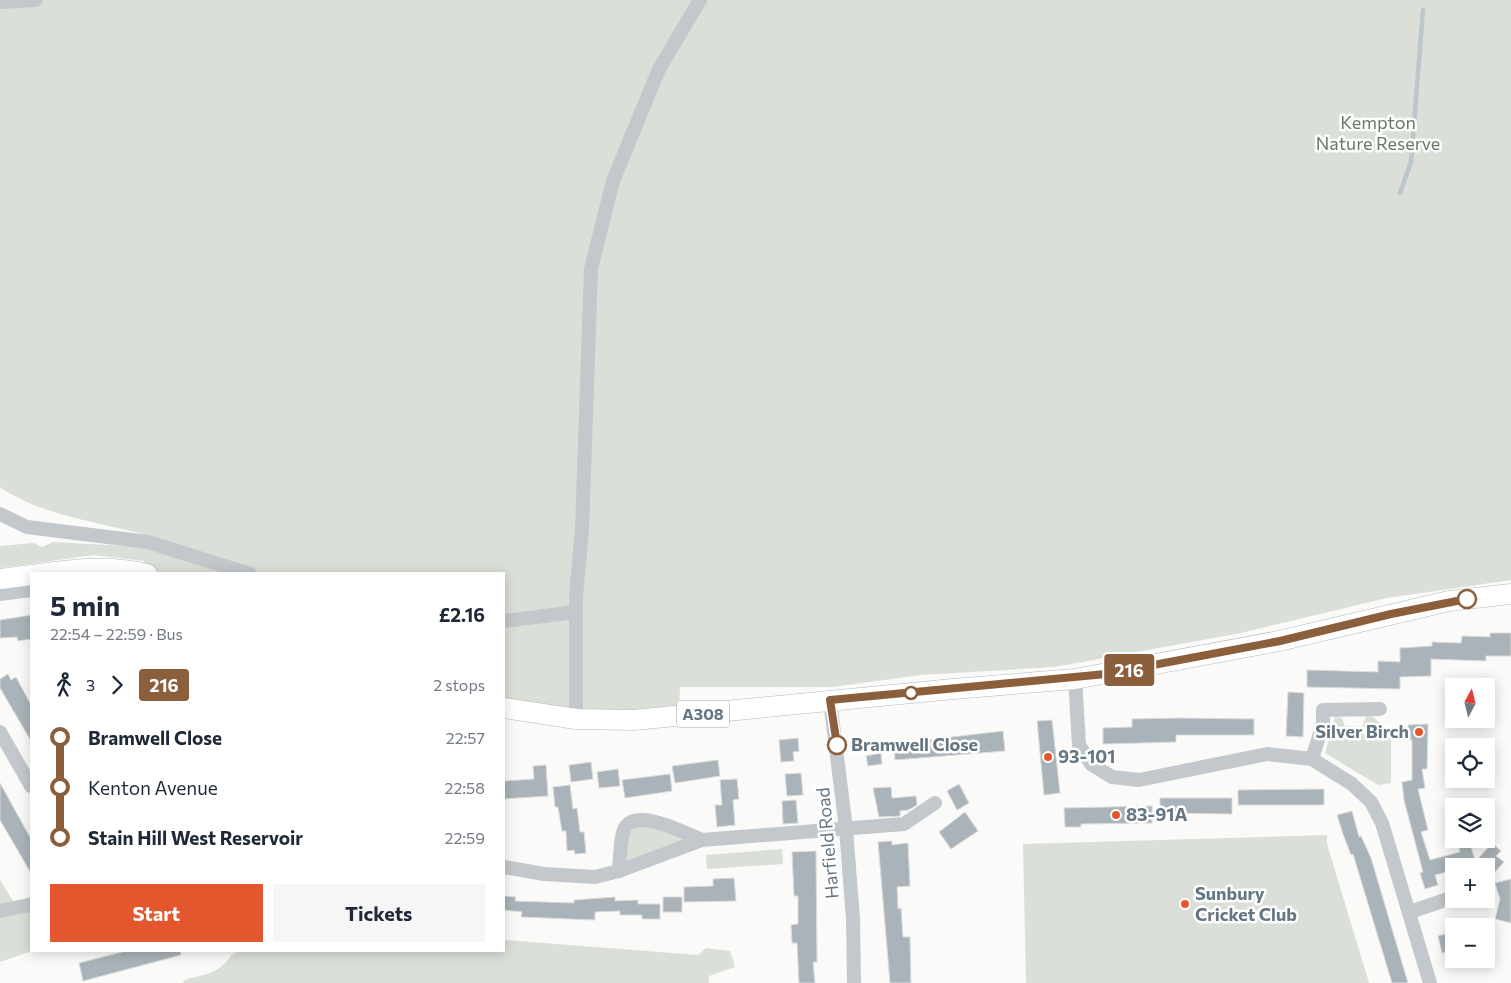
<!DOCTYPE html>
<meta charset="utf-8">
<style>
:root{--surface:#fff;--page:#f6f6f7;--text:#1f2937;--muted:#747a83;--accent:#e4572e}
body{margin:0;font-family:Commissioner,sans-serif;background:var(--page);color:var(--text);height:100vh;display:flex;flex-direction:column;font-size:19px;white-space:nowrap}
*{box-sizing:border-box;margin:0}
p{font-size:16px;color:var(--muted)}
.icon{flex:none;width:28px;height:28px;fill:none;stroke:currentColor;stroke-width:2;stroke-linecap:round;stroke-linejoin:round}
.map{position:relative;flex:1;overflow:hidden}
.sheet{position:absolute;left:30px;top:572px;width:475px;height:380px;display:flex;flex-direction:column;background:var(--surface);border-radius:0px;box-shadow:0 2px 12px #0003}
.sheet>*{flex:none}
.badge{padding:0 10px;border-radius:4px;font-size:18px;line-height:32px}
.needle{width:32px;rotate:7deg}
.tools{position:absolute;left:1445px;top:678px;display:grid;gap:10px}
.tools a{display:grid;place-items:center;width:50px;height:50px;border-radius:0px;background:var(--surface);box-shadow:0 2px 12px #0003;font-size:25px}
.map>.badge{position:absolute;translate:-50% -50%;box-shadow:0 0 0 2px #fff}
.legs{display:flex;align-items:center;gap:8px;height:55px;padding:0 20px;font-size:16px}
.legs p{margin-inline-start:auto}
.summary{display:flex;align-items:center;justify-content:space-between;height:85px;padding:0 20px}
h1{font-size:28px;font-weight:700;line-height:38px}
.action{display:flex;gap:10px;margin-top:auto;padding:10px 20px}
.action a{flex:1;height:58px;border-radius:0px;background:var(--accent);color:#fff;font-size:20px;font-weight:700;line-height:58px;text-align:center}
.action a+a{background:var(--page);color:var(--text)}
ul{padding:0 20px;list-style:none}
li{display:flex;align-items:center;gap:18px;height:50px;font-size:19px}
li i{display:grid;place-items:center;width:8px;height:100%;margin:0 6px;background:currentColor}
li i::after{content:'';width:12px;height:12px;margin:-6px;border:4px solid;border-radius:50%;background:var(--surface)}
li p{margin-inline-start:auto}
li:first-child i{background:linear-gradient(#0000 50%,currentColor 0)}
li:last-child i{background:linear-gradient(currentColor 50%,#0000 0)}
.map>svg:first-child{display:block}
.green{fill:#dadfd7}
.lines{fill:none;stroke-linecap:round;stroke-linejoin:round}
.stream{stroke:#bbc7cb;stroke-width:4.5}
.building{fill:#aab3b9;stroke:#dcdcda}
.highway-casing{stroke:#b4b9bd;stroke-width:21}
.minor{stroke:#c3c8cc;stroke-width:14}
.highway{stroke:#fff;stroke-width:20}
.line-1-casing{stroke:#fff;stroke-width:11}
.line-1{stroke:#8b5e3c;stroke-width:8}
.stop-1-dot{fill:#fff;stroke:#8b5e3c;stroke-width:2.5}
.poi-dot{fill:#e4572e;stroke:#fff;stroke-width:2}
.labels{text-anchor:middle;stroke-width:5;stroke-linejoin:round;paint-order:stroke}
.shield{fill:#fff;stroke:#939fa8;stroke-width:1}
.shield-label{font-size:16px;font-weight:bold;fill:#657683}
.park-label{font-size:18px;fill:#687a64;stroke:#fff}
.poi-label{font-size:18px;font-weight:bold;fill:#657683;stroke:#fff;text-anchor:start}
.stop-label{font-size:18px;font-weight:bold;fill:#657683;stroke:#fff;text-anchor:start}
.street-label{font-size:18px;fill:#657683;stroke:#fff}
</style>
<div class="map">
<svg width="1511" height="983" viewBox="0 0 1511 983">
<rect width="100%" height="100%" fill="#fafaf8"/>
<g class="green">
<path d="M 0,0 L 1511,0 L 1511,580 L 1387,598 L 1241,633 L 1055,667 L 921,675 L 832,687 L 680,687 L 679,716 L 504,708 L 504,574 L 147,574 L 144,573 L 144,561 L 94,555 L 0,568 L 0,546 L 33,543 L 42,547 L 53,542 L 143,547 L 143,534 C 100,523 35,513 0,487 Z"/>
<polygon points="1366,716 1372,716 1391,733 1391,783 1378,785 1325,753 1335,717 1342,718 1345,726 1362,727"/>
<polygon points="634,820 702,840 619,871 623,833"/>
<polygon points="1327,835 1327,844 1369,983 1026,983 1023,844"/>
<polygon points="782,849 783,864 707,869 706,855"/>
<polygon points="0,880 13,901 31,897 31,951 50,952 29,952 0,962"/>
<path d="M 504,940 L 698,955 L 706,948 L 730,951 L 735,967 L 709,976 L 709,983 L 183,983 L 185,980 C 197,976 214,974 223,965 C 232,957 228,955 241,951 L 504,951 Z"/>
</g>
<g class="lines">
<polyline class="stream" points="1400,193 1411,162 1423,10"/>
</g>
<g class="building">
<polygon points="31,615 31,639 18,641 17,637 0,638 0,620"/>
<polygon points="1490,633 1511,633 1511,656 1486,656 1486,661 1431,659 1431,676 1400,677 1400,689 1307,687 1307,670 1378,672 1378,661 1400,662 1400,648 1432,646 1432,642 1461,643 1462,636 1490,637"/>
<polygon points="8,674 11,680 16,677 31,705 31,741 0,688 0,679"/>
<polygon points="1288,692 1304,693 1303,737 1286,736"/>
<polygon points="1178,718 1254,719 1254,735 1176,735 1176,742 1103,744 1103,728 1132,727 1132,719"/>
<polygon points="1052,720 1060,793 1044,795 1037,721"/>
<polygon points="1428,724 1427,769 1422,769 1425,788 1418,789 1428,830 1421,832 1430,860 1460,852 1459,848 1470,844 1475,860 1454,865 1454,870 1435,875 1438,885 1425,889 1420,873 1423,872 1404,800 1402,782 1412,780 1412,740 1409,740 1408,725"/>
<polygon points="1003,731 1005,751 895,760 894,747 926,745 926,740"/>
<polygon points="798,738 799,751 793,752 794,761 781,762 779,740"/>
<polygon points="881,753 882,764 868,766 866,756"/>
<polygon points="718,760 720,776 675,783 672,766"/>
<polygon points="591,762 593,779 571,782 569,765"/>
<polygon points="546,765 548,796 504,799 504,781 534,779 533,766"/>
<polygon points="618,769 620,786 599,788 597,772"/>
<polygon points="801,773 803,795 787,796 785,774"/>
<polygon points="670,774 672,791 625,798 622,780"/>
<polygon points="737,779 739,799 733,800 735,825 717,827 715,805 722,805 720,780"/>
<polygon points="0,783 31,839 31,873 0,820"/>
<polygon points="959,784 969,803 957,810 947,791"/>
<polygon points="570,785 573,809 577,808 580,832 584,832 586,853 575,854 574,850 567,851 566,831 562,831 558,807 555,807 553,787"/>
<polygon points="891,787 892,798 916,796 917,805 908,810 900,811 900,816 879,817 873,788"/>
<polygon points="1324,789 1324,805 1238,805 1238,790"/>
<polygon points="1160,798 1232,798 1232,814 1160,813"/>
<polygon points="796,800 798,823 783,824 782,801"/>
<polygon points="1152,806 1152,823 1081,824 1081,827 1065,827 1064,808"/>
<polygon points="1352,811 1359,837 1361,836 1371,858 1408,983 1392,983 1353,854 1351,855 1343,834 1337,815"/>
<polygon points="965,812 978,831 951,849 939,832"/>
<polygon points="892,841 892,845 908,843 910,886 897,887 898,909 901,908 903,937 910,937 911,983 890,983 878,842"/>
<polygon points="1492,843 1501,851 1496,856 1504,862 1493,874 1477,860"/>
<polygon points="816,851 817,962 813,962 815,983 799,983 797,943 792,943 791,925 798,924 798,896 794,896 792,852"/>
<polygon points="734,878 736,901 684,902 684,887 713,886 713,879"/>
<polygon points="1511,879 1511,923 1495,919 1500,899 1495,883"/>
<polygon points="504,896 516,897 515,901 574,903 574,900 615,897 615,901 638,900 638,904 660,904 660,919 642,919 642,915 620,915 620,911 595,912 595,920 521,917 522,912 504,910"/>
<rect x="663" y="897" width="19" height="15"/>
<polygon points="1452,932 1454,950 1442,953 1438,936"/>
<polygon points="126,951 180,951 181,955 83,981 79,963"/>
</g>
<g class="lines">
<g class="highway-casing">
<g id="highway">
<path d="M 39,574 C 74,569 112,565 147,574"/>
<polyline points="0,579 31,575"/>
<polyline points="504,708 576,719 634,720 953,689 1075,679 1279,641 1449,601 1511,594"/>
</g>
</g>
<g class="minor">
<polyline points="0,2 36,0"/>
<polyline points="0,514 27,527 148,542 250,574"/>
<polyline points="0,594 31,590"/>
<polyline points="504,621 576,612"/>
<polyline points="1075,679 1079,745 1091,764 1112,777 1139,780 1267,754 1312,759 1352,784 1371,802 1382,823 1430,983"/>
<polyline points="830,700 846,829 853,919 854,983"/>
<polyline points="576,719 576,595 582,530 591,269 613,181 659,69 700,0"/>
<polyline points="0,732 31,786"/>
<polyline points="1312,759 1323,724 1323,710 1380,709"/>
<polyline points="504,867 544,874 595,877 619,871 702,840 904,824 935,803"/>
<path d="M 619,871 C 620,861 620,833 626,826 C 640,809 685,833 702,840"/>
<polyline points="0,911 31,905"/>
<polyline points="1410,912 1454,897"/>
</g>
<use href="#highway" class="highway"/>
</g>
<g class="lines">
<g class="line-1-casing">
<polyline id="line-1" points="837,745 830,700 1106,674 1280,641 1391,614 1467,599"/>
</g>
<use href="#line-1" class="line-1"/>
</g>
<g class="stop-1-dot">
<circle cx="1467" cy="599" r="9"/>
<circle cx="911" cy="693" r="6"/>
<circle cx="837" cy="745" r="9"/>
</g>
<g class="poi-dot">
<circle cx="1419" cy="732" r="5"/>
<circle cx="1048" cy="757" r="5"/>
<circle cx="1116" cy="815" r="5"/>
<circle cx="1185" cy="904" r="5"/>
</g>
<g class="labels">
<rect class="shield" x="677" y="700.5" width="52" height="27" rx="4"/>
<g class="shield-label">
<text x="703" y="720">A308</text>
</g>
<g class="park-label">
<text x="1378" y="129">Kempton<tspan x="1378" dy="21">Nature Reserve</tspan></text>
</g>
<g class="poi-label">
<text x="1409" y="738" text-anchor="end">Silver Birch</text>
<text x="1058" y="763">93-101</text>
<text x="1126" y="821">83-91A</text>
<text x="1195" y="900">Sunbury<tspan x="1195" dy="21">Cricket Club</tspan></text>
</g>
<g class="stop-label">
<text x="851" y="751">Bramwell Close</text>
</g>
<g class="street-label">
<text transform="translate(828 843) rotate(-95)" y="6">Harfield Road</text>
</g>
</g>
</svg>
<div class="tools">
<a><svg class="needle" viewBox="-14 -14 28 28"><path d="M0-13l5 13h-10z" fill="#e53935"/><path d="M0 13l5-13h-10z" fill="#747a83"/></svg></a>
<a><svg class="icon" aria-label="locate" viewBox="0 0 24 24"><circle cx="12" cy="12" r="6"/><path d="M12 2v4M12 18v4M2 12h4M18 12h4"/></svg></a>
<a><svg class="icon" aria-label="layers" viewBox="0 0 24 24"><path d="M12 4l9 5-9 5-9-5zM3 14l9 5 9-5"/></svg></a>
<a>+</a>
<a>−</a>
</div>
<b class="badge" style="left:1129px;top:670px;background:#8b5e3c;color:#fff">216</b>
<section class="sheet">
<div class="summary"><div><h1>5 min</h1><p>22:54 – 22:59 · Bus</p></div><b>£2.16</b></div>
<div class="legs"><svg class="icon" aria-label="walk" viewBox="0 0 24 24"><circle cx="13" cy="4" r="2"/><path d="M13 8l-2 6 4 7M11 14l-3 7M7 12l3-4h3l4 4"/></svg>3<svg class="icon" aria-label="forward" viewBox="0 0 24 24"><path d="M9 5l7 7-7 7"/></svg><b class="badge" style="background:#8b5e3c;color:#fff">216</b><p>2 stops</p></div>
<ul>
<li><i style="color:#8b5e3c"></i><b>Bramwell Close</b><p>22:57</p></li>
<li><i style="color:#8b5e3c"></i><span>Kenton Avenue</span><p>22:58</p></li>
<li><i style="color:#8b5e3c"></i><b>Stain Hill West Reservoir</b><p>22:59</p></li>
</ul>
<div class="action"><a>Start</a><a>Tickets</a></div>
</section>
</div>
